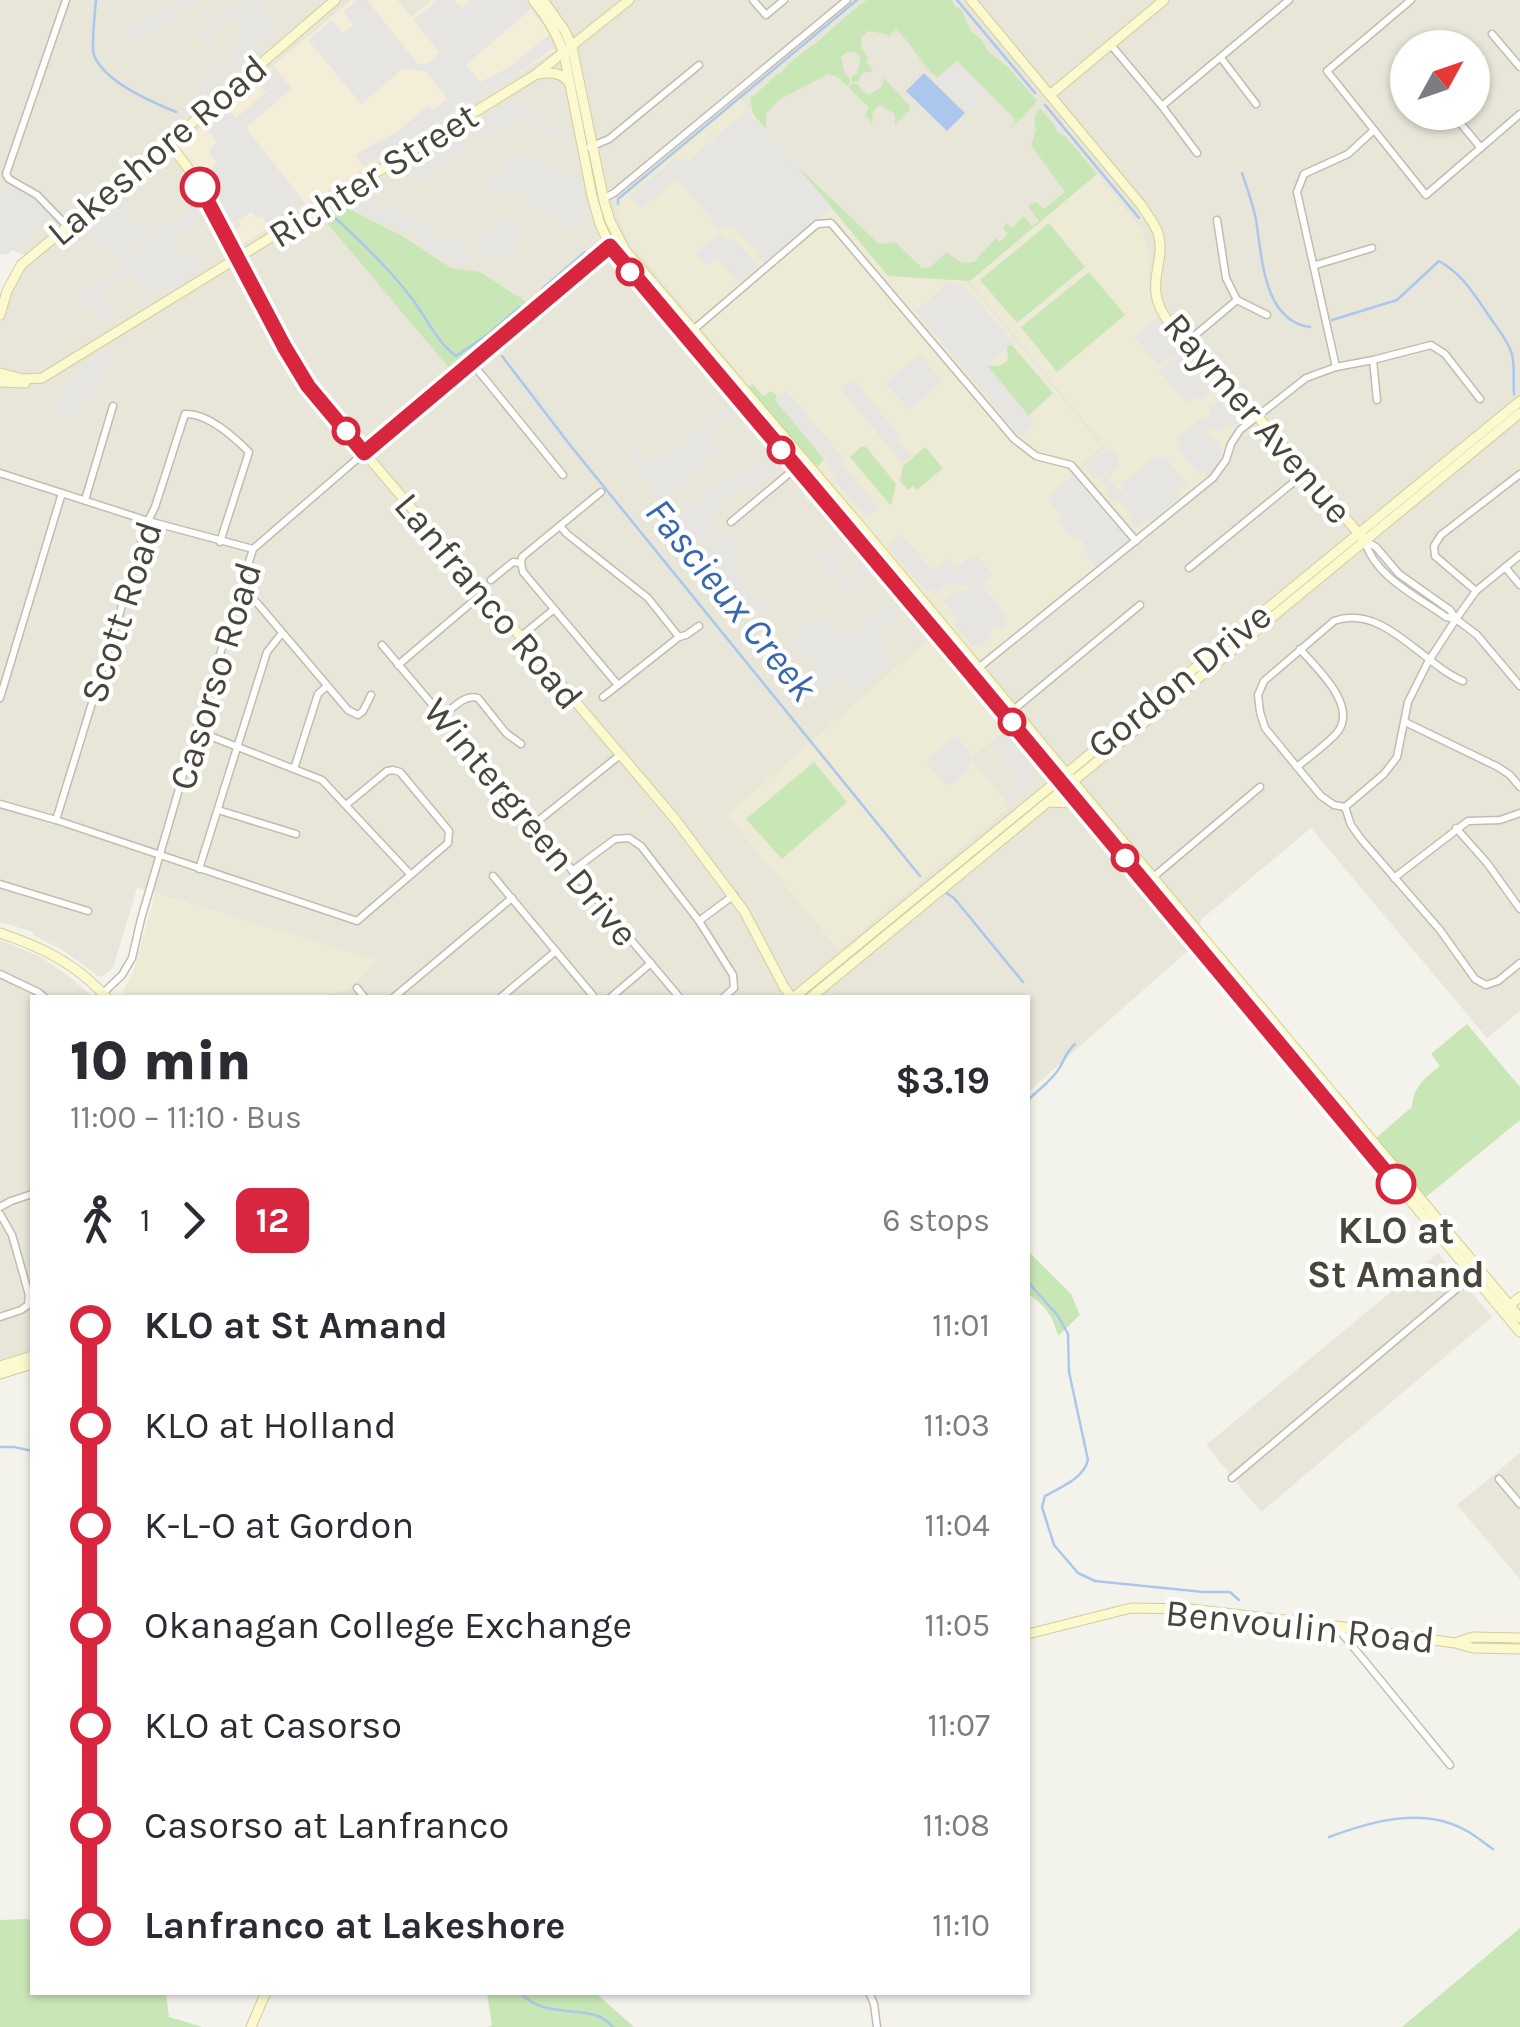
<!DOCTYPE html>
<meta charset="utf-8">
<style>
:root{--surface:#fff;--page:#f2f2f3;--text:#2b2b33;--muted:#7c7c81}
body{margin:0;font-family:Karla,sans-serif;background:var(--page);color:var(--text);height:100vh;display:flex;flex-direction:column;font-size:38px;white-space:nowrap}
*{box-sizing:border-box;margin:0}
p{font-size:32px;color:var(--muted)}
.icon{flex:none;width:55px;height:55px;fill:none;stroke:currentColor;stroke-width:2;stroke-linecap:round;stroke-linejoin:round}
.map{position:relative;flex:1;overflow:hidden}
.side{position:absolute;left:30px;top:995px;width:1000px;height:1000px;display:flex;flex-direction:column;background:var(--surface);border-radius:0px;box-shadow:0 2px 8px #0004}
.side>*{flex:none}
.badge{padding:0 20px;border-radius:15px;font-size:35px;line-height:65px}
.needle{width:65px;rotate:50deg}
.controls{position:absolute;left:1390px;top:30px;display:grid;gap:20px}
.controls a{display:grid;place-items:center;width:100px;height:100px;border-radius:50%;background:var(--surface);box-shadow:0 2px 8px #0004;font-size:50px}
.map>.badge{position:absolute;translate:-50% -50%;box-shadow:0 0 0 5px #fff}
.legs{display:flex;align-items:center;gap:15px;height:110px;padding:0 40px;font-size:32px}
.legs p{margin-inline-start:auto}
.overview{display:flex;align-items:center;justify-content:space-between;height:170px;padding:0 40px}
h1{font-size:55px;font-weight:800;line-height:75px}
ul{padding:0 40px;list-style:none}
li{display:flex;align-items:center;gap:35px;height:100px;font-size:38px}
li i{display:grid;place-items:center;width:15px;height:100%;margin:0 12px;background:currentColor}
li i::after{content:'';width:25px;height:25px;margin:-12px;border:8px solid;border-radius:50%;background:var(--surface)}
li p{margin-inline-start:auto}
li:first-child i{background:linear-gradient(#0000 50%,currentColor 0)}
li:last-child i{background:linear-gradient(currentColor 50%,#0000 0)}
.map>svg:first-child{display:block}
.residential{fill:#e8e6d9;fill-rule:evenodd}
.commercial{fill:#f4edd8}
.education{fill:#edead6}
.green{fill:#c8e6b6}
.parking{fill:#e6e5e2}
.water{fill:#abc7ed}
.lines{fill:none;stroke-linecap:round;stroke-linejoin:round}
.stream{stroke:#abc7ed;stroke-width:2.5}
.street-casing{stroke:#c0bdae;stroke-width:9}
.secondary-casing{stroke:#d1cd9d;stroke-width:11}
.street{stroke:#fff;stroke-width:6}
.secondary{stroke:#fcf9ce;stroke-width:9}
.line-1-casing{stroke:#fff;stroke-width:22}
.line-1{stroke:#d7263d;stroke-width:15}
.stop-1-dot{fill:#fff;stroke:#d7263d;stroke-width:5}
.labels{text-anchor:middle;stroke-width:9;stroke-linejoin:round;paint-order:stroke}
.street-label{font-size:38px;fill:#484539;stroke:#fff}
.stop-label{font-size:38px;font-weight:bold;fill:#484539;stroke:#fff}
.water-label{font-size:40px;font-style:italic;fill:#3767af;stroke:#fff}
</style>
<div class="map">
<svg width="1520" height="2027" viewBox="0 0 1520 2027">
<rect width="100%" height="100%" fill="#f4f3eb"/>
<g class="residential">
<path d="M 0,0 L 1520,0 L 1520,1011 L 1487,1038 L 1311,828 L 1202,919 L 1191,948 L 1028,1092 L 1028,998 L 317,997 L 348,989 L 378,961 L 137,888 L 113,968 L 103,976 L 98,976 L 63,950 L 33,935 L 34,932 L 0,922 L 0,315 L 7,291 L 29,257 L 0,245 ZM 1408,48 L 1472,48 L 1472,112 L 1408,112 Z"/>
<polygon points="0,940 41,957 71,978 93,997 32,998 32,1350 0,1360"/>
<polygon points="1438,1253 1492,1317 1261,1512 1206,1445"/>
<polygon points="1520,1453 1520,1579 1457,1505"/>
</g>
<polygon class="commercial" points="351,0 397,0 411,17 432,0 523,0 549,32 555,51 238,247 197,174 176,148"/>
<g class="education">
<polygon points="740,98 888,276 966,280 1102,447 1075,470 1131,538 978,663 626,237 614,204"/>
<polygon points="1097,174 1142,230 1148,249 1150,298 1158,314 1246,418 1230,443 1224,460 1218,469 1137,534 1082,469 1106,447 970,281"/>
<polygon points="930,638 1006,729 971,759 1010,807 838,950 727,815"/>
<polygon points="155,894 379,961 348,989 317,997 124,998 123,991 133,973"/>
</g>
<g class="green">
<path d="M 867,0 L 952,0 L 955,6 L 962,11 L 971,31 L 982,40 L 988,51 L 1009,68 L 1037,101 L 1026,114 L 1009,129 L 1015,121 L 1012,116 L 957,61 L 937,78 C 921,64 912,44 896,29 L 888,37 L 886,34 L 868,31 L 861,38 L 861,47 L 868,57 L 866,62 L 873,71 L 863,73 L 857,82 L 852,82 L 851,77 L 857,74 L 861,57 L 855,52 L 847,52 L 841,57 L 845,74 L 849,77 L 850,83 L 847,86 L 838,77 L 828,74 L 780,99 L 766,114 L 766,130 L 753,114 L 750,96 L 753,97 L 776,75 L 781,73 C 791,58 810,49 823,37 C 837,24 851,11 867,0 Z"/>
<path d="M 884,78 L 910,106 L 909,111 L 895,125 L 895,114 L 880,105 C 872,109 871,116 873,124 L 865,115 L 869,107 L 848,87 L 852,84 L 858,84 L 862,91 L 869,95 L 881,87 Z"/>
<polygon points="1040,108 1055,126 1057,132 1066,137 1097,174 970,281 888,276 797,166 879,244 895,242 922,268 929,268 947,252 962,263 974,262 996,238 1000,242 1008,234 1003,228 1006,223 1012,228 1024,216 1032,226 1039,221 1028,206 1036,202 1044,209 1065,192 1031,145 1036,130 1034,117"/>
<polygon points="341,205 402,236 451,268 480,272 528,303 450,369 322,217"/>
<polygon points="1049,223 1085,267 1017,323 980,280"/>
<polygon points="1089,272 1125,315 1057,372 1021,327"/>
<path d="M 1011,344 L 1053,393 L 1027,417 L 984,365 C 994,365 999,369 1008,360 L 1007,347 Z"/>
<polygon points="753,384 763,396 771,391 777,396 775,400 824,459 818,466 812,462 749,387"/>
<polygon points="861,447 866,447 896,484 891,506 850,457"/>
<polygon points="925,447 943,468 917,490 913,486 908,490 900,481 903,466"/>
<polygon points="814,762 847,802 782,859 746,819"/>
<path d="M 1467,1024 L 1520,1087 L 1520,1120 L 1426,1197 L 1376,1138 L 1412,1107 C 1413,1087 1425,1078 1440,1066 L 1431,1054 Z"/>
<path d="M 1028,1251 L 1071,1294 L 1080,1315 L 1058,1336 C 1053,1316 1045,1305 1028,1294 Z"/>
<polygon points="26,1919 32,1920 32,1992 166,1993 169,2017 203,2027 0,2027 0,1920"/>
<polygon points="1520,1928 1520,2027 1402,2027"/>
<polygon points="487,1993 592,1993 598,1995 634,2027 487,2027 492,2025"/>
</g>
<g class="parking">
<polygon points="178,0 195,0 207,15 204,17 191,1 149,36 137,44 131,45 124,35 122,23 149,20"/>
<polygon points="250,0 264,0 268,6 261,12 277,31 232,70 229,67 220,81 207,87 206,92 201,90 197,84 198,75 209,81 214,74 216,76 226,60 236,52 233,47 244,38 242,34 245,31 235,19 227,17 221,20 211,43 196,34 236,1 246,11 250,8 246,3"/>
<polygon points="357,0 367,0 418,64 428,63 440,53 413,20 438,0 455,0 462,8 471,0 524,0 531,9 466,65 480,82 508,68 550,34 556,46 511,78 364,167 355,155 398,131 429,105 433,109 448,99 425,71 403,69 361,104 308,40 332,20 343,33 353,25 343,12"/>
<polygon points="957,61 988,92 969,111 937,79"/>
<polygon points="274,67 292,88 246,128 306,204 268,226 262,216 257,219 252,212 238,220 241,226 237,228 234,222 230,224 204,176 217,163 208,151 217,142 206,128 228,110 236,118 266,92 257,81"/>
<polygon points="522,96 527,106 529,106 531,114 541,113 545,115 548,123 559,131 564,127 572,134 563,143 534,119 523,115 485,140 475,124"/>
<polygon points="747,110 830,205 828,207 830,210 788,246 784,245 781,247 782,250 766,264 757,254 759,252 732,225 727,229 724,226 720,229 677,179 641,209 630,196 676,158 679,161 683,158 688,162"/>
<polygon points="459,134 468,148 416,182 406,165"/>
<polygon points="531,153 559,177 574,173 576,179 581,178 589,217 583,219 585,224 565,228 558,225 516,190 489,197 483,178 500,175 518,154"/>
<polygon points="11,185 29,191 54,215 9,253 3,255 0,254 0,194"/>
<polygon points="361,194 421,220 436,242 444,244 456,240 474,262 466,268 461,263 457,266 449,256 447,260 428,251 415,235 417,229 414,227 412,233 406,232 352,208"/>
<polygon points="114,203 118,209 122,206 128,213 125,216 128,220 132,218 137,224 134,227 136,229 141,226 144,228 160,214 165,220 141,239 137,238 132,240 135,244 118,259 109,249 105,251 90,234 93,231 88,225"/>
<polygon points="193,206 200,216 169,241 184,259 194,253 197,257 201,255 207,265 166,290 151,273 162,289 149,296 129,274 100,298 108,303 106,307 114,312 110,322 81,304 83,300 79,297 136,248 141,253 146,248 142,243 147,239 152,243 157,238 153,233 167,221 171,225"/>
<polygon points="507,214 522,232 518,235 517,240 520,244 498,263 489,253 485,256 477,245 480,242 477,237 493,223 497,226"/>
<polygon points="719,234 727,243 734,238 759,268 739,283 717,257 707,265 704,264 695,254"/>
<polygon points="949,282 958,286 962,283 1013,342 987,365 1033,421 1034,425 1021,437 912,307 919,308"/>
<polygon points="1158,317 1213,382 1210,384 1214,388 1199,400 1196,396 1187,404 1159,371 1177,356 1174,353 1159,365 1135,337"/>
<polygon points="111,351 116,357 72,420 53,407 82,365 99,355 102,357"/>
<polygon points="919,354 942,381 909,410 886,383"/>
<polygon points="853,379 900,436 898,439 911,456 902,463 843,392 843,387"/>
<polygon points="786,390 844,459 841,463 879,508 875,511 864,514 832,477 835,473 832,470 830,472 825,459 775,400"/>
<polygon points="1223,399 1226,403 1229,401 1241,414 1238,417 1241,421 1232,428 1229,424 1220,432 1213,428 1206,429 1223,450 1220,453 1222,456 1219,458 1222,462 1207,476 1204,472 1200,474 1175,446 1179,443 1176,439 1201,418 1205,422 1212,415 1209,410"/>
<polygon points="727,407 733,415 711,434 723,449 667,496 683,514 738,468 745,476 766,460 777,473 758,487 754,483 738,495 735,493 709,513 717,531 700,545 697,542 693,545 650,493 655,488 627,455 637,447 647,461 657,463"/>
<polygon points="1110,447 1120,459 1117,462 1120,466 1109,476 1106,471 1104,473 1120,492 1124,489 1121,485 1156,456 1159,459 1163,455 1187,484 1177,493 1179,497 1150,522 1147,519 1135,529 1129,520 1132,517 1118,499 1113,502 1106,492 1109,489 1099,477 1095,479 1085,468"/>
<polygon points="1072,476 1079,476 1128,536 1128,541 1096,566 1083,550 1086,546 1077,535 1073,538 1059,522 1063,517 1048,499"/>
<polygon points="719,534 722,537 724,534 729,536 735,546 730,558 733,557 736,560 731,565 762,603 768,600 771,603 766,608 770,611 767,615 737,598 709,563 691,577 686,570 717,544 713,538"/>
<polygon points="901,534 932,571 948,558 957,568 969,558 972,560 977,556 992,575 981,585 1008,617 1004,621 1007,624 1001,630 997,626 987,634 990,638 981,646 977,642 973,646 954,623 958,618 943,601 954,592 966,590 973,584 971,582 967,586 947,584 936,594 931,588 926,592 888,547"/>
<polygon points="842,539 848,545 833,559 847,576 851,573 853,575 863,564 872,574 847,595 817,560"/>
<polygon points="887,602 899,616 875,637 895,662 867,685 857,690 843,674 820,692 808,679 821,667 812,656 794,651 796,636 816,620 821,620 825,617 843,639"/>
<polygon points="1002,734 1031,768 1033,780 1031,786 1010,804 1006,796 1020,780 990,744"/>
<polygon points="956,735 971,754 969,769 948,787 926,761"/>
</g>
<polygon class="water" points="924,73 965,113 947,131 906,91"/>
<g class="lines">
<g class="stream">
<path d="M 96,0 C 95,11 91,47 94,55 C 104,82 152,102 176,112"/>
<polyline points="957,0 1035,93"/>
<polyline points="1045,105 1139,218"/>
<path d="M 1242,173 C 1247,188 1253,204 1256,220 C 1262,255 1263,321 1310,327"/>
<polyline points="618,204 618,199 624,194 857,0"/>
<path d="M 331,214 C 360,241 389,268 413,300 C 427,319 436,341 456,356 L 487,335 L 520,307"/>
<polyline points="542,289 585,252"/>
<path d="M 1332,320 L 1397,300 L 1439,261 C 1463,275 1472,291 1487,313 C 1496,327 1507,338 1512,354 C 1515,366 1513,381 1514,394"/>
<polyline points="502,356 570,445 920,876"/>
<polyline points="945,892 954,898 1023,982"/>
<path d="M 1028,1100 C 1038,1090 1053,1080 1060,1067 C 1066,1057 1066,1052 1075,1044"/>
<path d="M 1028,1282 L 1058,1316 L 1068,1334 L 1069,1372 L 1088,1460 C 1083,1479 1061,1487 1045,1496 L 1042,1507 L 1054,1545 L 1078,1573 L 1095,1581 L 1203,1592 L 1230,1592 L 1239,1600"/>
<polyline points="0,1447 14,1447 32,1451"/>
<path d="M 1329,1837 C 1372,1821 1424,1806 1467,1831 C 1476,1836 1484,1843 1493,1849"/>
<path d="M 520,1992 C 546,2023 591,2000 613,2027"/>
</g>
<g class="street-casing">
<g id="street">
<polyline points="66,0 6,174 9,179 37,195 67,226"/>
<polyline points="753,0 766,15 784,0"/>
<polyline points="1411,0 1327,71 1426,195 1520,114"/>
<polyline points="1492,34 1520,67"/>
<polyline points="1111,45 1162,106 1197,153"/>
<polyline points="1221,58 1256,104"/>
<polyline points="1162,106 1289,0"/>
<polyline points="1451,112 1481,148"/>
<polyline points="590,147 609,139 699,65"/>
<polyline points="604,198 614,193 847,0"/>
<polyline points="1316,265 1372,248"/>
<polyline points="1237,300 1267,315"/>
<polyline points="685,337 817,224 831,223 1014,439 1036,456 1071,465 1136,541"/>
<polyline points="1187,342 1237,300 1226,278 1217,220"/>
<polyline points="1373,360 1377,400"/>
<polyline points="472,363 563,475"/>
<polyline points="1336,367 1297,192 1304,174 1348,154 1374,130"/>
<polyline points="0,473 148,521 253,549"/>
<polyline points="85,500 113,406"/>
<polyline points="731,522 804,461"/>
<polyline points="560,526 567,534 648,598 679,637"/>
<polyline points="1365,541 1376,547 1399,574 1450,610 1456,619 1477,635 1520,686"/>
<path d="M 1365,541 C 1374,576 1418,597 1446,617 L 1455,619"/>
<polyline points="521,563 523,572 618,685"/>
<polyline points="1505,567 1520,585"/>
<polyline points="1189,568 1306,472"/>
<polyline points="491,580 513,562 521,563 522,557 601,492"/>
<polyline points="240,587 258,604 348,710 358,715 363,711 371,695"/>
<polyline points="1476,591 1435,556 1434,546 1441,535 1520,474"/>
<polyline points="520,637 553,610"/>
<polyline points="382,645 680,998"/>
<polyline points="398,665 483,593"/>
<polyline points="971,674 1213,478 1226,460 1231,444 1240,430 1306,378 1336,367 1373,360 1431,345 1445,354 1480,399"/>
<polyline points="603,697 679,637 686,635 699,626"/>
<polyline points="0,698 62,493"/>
<polyline points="1006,716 1140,605"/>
<path d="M 442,717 C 452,709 464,694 478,698 L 506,733 L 521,744"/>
<polyline points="1405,722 1498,767 1510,775 1520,787"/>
<polyline points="197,731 322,780 410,874"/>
<path d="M 1297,767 C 1306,759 1333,740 1339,730 C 1356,703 1316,668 1300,649"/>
<polyline points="294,769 318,694 327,686"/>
<polyline points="0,804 56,820 357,921 448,843 449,831 400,772 393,770 387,771 346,805"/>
<path d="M 1345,807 L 1334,805 L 1321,796 L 1265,728 L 1260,712 L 1258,695 L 1264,681 L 1334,621 C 1383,603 1422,664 1463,681"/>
<polyline points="1345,807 1384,774 1397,757 1408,702 1428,662 1456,619 1476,591 1520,555"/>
<polyline points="1345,807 1351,825 1361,839 1440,930 1475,979 1486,985 1498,981 1520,963"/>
<polyline points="218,810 296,834"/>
<path d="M 56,820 L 148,521 L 155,507 L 185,414 C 208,413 233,436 249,452 L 220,542"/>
<polyline points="533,825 620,755"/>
<polyline points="1456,828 1487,863 1520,909"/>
<polyline points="199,869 267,652 282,633"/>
<polyline points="572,871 615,839 629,838 641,846 699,921 733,975 734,988 723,998"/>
<polyline points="493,876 595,998"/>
<polyline points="1394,878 1468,821 1500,820 1520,813"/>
<polyline points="1151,879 1260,787"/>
<polyline points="0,884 88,911"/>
<polyline points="699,921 734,895"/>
<polyline points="0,974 38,992 45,998"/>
<polyline points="357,988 365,998"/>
<polyline points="99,997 122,975 132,958 141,919 196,731 253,549 364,453 612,245"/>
<polyline points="393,998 512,898"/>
<polyline points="500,998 556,951"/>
<polyline points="610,998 651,963"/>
<polyline points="0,1207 11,1201 32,1194"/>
<polyline points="0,1214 12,1235 29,1295 28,1305 21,1310 0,1317"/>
<polyline points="1232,1478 1473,1275"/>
<polyline points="1499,1479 1520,1504"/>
<polyline points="1336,1626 1450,1765"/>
<polyline points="869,1992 874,2004 877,2027"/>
</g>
</g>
<g class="secondary-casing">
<g id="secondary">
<path d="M 533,0 C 547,17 557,33 564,54 L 592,196 L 600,224 L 613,252 L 971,674 L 1520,1332"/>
<polyline points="543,0 565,31 572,47 604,201 610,221 625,250 862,528 1520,1318"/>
<path d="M 971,0 L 1142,206 C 1147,215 1155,224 1158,233 C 1167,261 1144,283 1164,315 C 1186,349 1229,385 1257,416 C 1293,456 1327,498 1363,538"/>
<path d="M 538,74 C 550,72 562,72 569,83"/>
<polyline points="1050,95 1164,0"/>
<polyline points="169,143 197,180 285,348 308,386 675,819 744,911 784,987 792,998"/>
<polyline points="0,315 7,291 21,265 169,143 335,0"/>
<polyline points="0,373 23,379 42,378 535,75 629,0"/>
<polyline points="0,382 25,383"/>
<polyline points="1049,802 1070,803 1083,807"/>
<path d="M 0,933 C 42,947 77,964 107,998"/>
<polyline points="793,998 1520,401"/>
<polyline points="810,998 1520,413"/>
<polyline points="1505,1309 1520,1297"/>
<polyline points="0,1366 32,1356"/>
<polyline points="0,1374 32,1364"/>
<polyline points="1028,1634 1131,1608 1191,1609 1336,1626 1455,1643 1473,1648 1520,1649"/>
<polyline points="1458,1642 1473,1637 1520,1638"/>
<polyline points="251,2027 266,1992"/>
</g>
</g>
<use href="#street" class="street"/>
<use href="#secondary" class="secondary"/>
</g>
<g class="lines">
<g class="line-1-casing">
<polyline id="line-1" points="200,187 285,348 308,386 364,453 610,246 971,674 1396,1184"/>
</g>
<use href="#line-1" class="line-1"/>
</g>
<g class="stop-1-dot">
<circle cx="200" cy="187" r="18"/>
<circle cx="630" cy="272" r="12"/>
<circle cx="346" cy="431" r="12"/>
<circle cx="781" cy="450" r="12"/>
<circle cx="1012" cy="722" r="12"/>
<circle cx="1125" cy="858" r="12"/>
<circle cx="1396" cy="1184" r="18"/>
</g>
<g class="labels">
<g class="street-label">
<text transform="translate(157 150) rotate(-40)" y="13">Lakeshore Road</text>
<text transform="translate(373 175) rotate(-32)" y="13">Richter Street</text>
<text transform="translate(1258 418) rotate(49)" y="13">Raymer Avenue</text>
<text transform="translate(489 601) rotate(50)" y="13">Lanfranco Road</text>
<text transform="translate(121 612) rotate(-72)" y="13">Scott Road</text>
<text transform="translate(215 676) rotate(-73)" y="13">Casorso Road</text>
<text transform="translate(1179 680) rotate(-39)" y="13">Gordon Drive</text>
<text transform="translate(531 822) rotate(50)" y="13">Wintergreen Drive</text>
<text transform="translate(1300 1626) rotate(6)" y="13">Benvoulin Road</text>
</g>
<g class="stop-label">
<text x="1396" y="1243">KLO at<tspan x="1396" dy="44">St Amand</tspan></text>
</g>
<g class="water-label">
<text transform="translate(732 599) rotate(51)" y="14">Fascieux Creek</text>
</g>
</g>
</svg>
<div class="controls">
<a><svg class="needle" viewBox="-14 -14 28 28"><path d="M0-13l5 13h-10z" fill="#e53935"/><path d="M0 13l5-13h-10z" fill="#7c7c81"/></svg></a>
</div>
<section class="side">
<div class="overview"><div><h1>10 min</h1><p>11:00 – 11:10 · Bus</p></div><b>$3.19</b></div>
<div class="legs"><svg class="icon" aria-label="walk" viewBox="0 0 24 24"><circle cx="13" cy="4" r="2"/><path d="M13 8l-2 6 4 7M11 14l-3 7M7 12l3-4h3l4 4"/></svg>1<svg class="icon" aria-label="forward" viewBox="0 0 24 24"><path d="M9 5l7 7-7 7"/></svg><b class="badge" style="background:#d7263d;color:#fff">12</b><p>6 stops</p></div>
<ul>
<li><i style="color:#d7263d"></i><b>KLO at St Amand</b><p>11:01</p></li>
<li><i style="color:#d7263d"></i><span>KLO at Holland</span><p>11:03</p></li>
<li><i style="color:#d7263d"></i><span>K-L-O at Gordon</span><p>11:04</p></li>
<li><i style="color:#d7263d"></i><span>Okanagan College Exchange</span><p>11:05</p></li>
<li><i style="color:#d7263d"></i><span>KLO at Casorso</span><p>11:07</p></li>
<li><i style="color:#d7263d"></i><span>Casorso at Lanfranco</span><p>11:08</p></li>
<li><i style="color:#d7263d"></i><b>Lanfranco at Lakeshore</b><p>11:10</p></li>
</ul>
</section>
</div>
